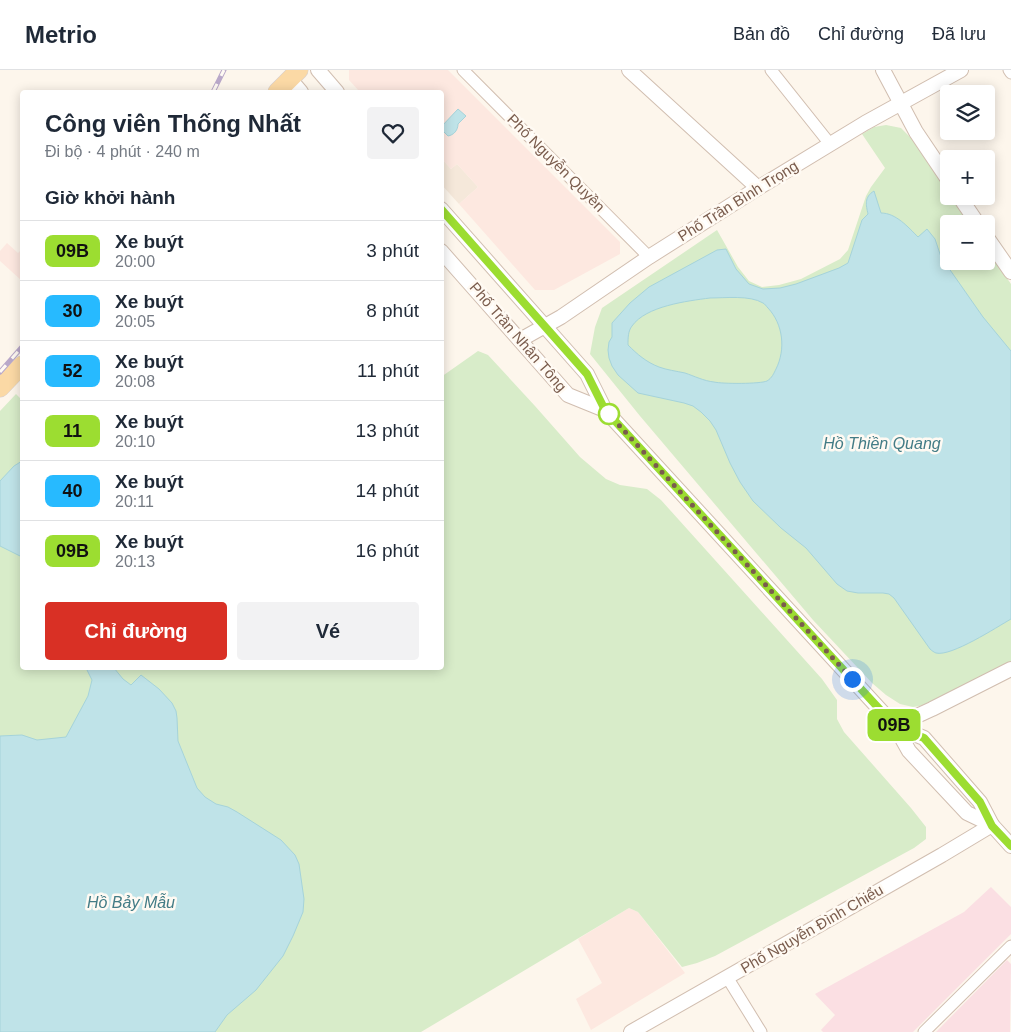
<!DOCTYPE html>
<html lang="vi">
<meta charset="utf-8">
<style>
:root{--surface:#fff;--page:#f2f2f3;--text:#1f2937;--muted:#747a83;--line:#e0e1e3;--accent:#d93025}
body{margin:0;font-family:Arial,sans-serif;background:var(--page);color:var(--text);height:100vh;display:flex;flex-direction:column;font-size:19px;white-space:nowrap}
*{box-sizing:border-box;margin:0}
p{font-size:16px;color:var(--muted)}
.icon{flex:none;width:28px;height:28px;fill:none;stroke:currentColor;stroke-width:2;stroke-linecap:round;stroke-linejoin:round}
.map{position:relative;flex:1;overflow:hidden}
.sheet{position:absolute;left:20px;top:20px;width:424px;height:580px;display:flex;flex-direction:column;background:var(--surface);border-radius:5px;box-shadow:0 2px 12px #0003}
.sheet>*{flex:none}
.badge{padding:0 10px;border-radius:8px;font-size:18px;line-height:32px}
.buttons{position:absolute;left:940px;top:15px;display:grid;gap:10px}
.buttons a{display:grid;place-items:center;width:55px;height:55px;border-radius:5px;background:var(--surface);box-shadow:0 2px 12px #0003;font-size:25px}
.you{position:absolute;width:25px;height:25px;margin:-12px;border:4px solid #fff;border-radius:50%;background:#1a73e8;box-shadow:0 0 0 8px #1a73e833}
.map>.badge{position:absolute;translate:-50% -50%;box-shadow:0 0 0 2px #fff}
h2{padding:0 25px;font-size:19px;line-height:45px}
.round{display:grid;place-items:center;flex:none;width:52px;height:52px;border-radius:5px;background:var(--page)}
.overview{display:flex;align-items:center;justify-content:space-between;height:85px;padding:0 25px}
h1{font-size:24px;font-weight:700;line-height:38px}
.button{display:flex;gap:10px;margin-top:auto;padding:10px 25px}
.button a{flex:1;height:58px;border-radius:5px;background:var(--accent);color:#fff;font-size:20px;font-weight:700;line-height:58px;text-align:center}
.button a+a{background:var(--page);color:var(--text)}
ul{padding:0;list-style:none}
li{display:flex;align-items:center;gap:15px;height:60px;padding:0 25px;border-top:1px solid var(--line)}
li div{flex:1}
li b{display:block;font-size:19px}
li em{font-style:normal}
li .badge{min-width:55px;font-weight:700;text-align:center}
header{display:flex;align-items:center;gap:30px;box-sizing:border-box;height:70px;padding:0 25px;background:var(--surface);border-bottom:1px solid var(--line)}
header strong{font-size:24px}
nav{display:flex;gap:28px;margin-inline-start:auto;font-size:18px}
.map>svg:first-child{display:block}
.residential{fill:#f5e8da}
.commercial{fill:#fde8e0}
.medical{fill:#fbdfe3}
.green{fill:#d8ecc9}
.water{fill:#bfe3e8;stroke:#a5d3da;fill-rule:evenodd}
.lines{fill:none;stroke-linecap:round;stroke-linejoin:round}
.minor-casing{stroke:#d1beb0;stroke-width:13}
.tertiary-casing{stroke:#d1beb0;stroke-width:16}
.primary-casing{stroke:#dad1cd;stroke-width:19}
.minor{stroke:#fff;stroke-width:11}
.tertiary{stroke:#fff;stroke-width:14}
.primary{stroke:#fbd9a5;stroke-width:18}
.rail-casing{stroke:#b9a8c9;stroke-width:5}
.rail{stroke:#fffaf3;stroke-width:3;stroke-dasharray:9;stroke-linecap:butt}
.line-casing{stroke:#fff;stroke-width:11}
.line{stroke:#9cdd31;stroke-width:8}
.walk{stroke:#7a5c4d;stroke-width:5;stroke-dasharray:0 9}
.stop-dot{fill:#fff;stroke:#9cdd31;stroke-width:2.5}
.labels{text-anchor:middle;stroke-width:5;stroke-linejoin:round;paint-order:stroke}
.street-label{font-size:15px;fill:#7a5c4d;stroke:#fffaf3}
.water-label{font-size:16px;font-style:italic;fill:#437c86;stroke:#fffaf3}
</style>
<header>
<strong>Metrio</strong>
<nav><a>Bản đồ</a><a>Chỉ đường</a><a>Đã lưu</a></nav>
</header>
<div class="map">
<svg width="1011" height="962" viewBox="0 0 1011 962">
<rect width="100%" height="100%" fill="#fdf6ec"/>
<polygon class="residential" points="441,88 451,99 457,94 478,117 459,134 441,114"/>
<g class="commercial">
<polygon points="349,0 448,0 620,172 620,184 554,220 535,220 459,134 478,117 457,94 451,99 441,88 441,22 360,22 349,10"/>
<polygon points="7,173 18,183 22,179 22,211 0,191 0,181"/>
<polygon points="629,838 638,842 685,903 591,960 576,929 602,913 578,869"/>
</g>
<g class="medical">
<polygon points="991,817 1011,837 1011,864 913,962 823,962 821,960 835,945 815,924 964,842"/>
<polygon points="1007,890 1011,894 1010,962 936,962"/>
</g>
<g class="green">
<polygon points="886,55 901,58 912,69 949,123 949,126 951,126 970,154 949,154 949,191 986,191 986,178 1011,214 1011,594 932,634 913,637 900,634 886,625 872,613 813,550 640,346 590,284 595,257 602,238 717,160 738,197 749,211 762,217 779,215 801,209 840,189 848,180 866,126 871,117 885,98 862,64 874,57"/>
<polygon points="478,281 488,285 535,336 580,387 606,409 620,415 647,419 661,430 822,609 837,630 837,649 844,662 911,738 926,757 926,769 914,778 715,886 697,893 682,897 638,842 629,838 421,962 0,962 0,341 16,324 22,330 22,598 441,598 441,307"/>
</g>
<g class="water">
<path d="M 458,39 L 466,46 L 458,54 C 458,60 454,65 448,66 L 441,59 L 441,57 Z"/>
<path d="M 874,121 L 881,143 C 896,143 908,157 918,167 L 927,159 L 935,169 L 941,187 L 983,247 L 1011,281 L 1011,549 C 997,557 951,587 936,583 C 935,583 931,580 930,579 L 894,528 L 889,524 L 883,523 L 858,523 L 847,521 L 837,514 L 806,478 L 781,458 L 753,431 L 740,412 L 730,393 L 716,360 L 710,351 L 701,342 L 693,336 L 684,333 L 638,323 L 618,305 L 612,296 L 609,288 L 608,280 L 609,272 L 612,267 L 612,253 L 630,233 L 649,217 L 717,180 L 726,179 L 736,199 L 749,214 L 763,219 L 780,218 L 796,214 L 839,198 L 848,193 L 862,150 L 868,144 C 866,135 864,127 874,121 ZM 710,228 C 725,228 750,225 763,233 C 765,234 766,236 768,238 C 783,254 786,279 776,299 C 774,303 772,308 767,311 C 760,314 723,314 714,312 C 704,311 694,306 685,303 C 676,301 667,300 659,297 C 646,292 637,284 628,275 C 628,268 628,261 632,256 C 646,236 687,231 710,228 Z"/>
<polygon points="22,391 22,487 0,476 0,411 14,396"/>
<polygon points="86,598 114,598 123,609 131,615 141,605 159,619 172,633 176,641 177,648 178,671 197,718 205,727 216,734 228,737 237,742 281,770 295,785 299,794 304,829 303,842 293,866 283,886 256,920 227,945 215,962 0,962 0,666 22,665 37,670 66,667 88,626 92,610"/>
</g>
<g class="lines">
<g class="minor-casing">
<g id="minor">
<polyline points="463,0 649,187"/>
<polyline points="771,0 830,74"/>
<polyline points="1009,0 1011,3"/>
<polyline points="727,907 761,962"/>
<polyline points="924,962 1011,876"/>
</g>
</g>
<g class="tertiary-casing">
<g id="tertiary">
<polyline points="318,0 337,22"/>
<polyline points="629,0 758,118"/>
<polyline points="883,0 916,62 949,111"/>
<polyline points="290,9 301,22"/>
<polyline points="959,126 978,154"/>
<polyline points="441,139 587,304 605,340 895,656 909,681 967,743 992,755"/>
<polyline points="986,166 1011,202"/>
<polyline points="441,181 568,325 605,340"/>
<polyline points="520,270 561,247 649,187 758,118 865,53 961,0"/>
<polyline points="895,656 924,668 980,732 992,755 1011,776"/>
<polyline points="895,656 932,639 1011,599"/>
<polyline points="631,962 942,785 992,755"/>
</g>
</g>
<g class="primary-casing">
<g id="primary">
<polyline points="277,22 299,0"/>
<polyline points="0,318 22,295"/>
</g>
</g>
<use href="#minor" class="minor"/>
<use href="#tertiary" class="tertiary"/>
<use href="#primary" class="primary"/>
<g class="rail-casing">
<g id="rail">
<polyline points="213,22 224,0"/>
<polyline points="0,302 22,277"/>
</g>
</g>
<use href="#rail" class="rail"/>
</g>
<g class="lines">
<g class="line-casing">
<polyline id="line" points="441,139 587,304 605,340 895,656 924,668 980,732 992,756 1011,776"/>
</g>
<use href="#line" class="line"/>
<polyline class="walk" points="609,344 605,340 852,609"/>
</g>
<circle class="stop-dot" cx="609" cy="344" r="10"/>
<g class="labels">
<g class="street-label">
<text transform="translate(556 93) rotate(45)" y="5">Phố Nguyễn Quyền</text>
<text transform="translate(738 131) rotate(-32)" y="5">Phố Trần Bình Trọng</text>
<text transform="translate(518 267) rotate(49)" y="5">Phố Trần Nhân Tông</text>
<text transform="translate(812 859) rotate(-30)" y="5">Phố Nguyễn Đình Chiểu</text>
</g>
<g class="water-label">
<text x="882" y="379">Hồ Thiền Quang</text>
<text x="131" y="838">Hồ Bảy Mẫu</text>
</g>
</g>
</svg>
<div class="buttons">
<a><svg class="icon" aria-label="layers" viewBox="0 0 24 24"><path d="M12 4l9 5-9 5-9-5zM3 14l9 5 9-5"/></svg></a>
<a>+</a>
<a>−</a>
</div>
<div class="you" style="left:852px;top:609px"></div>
<b class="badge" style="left:894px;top:655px;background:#9cdd31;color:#111">09B</b>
<section class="sheet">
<div class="overview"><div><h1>Công viên Thống Nhất</h1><p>Đi bộ · 4 phút · 240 m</p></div><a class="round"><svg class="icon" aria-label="heart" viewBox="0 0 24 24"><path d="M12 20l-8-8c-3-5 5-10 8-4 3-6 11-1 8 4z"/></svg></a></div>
<h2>Giờ khởi hành</h2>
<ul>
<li><span class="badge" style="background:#9cdd31;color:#111">09B</span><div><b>Xe buýt</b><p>20:00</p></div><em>3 phút</em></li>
<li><span class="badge" style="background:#27baff;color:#111">30</span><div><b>Xe buýt</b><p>20:05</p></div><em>8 phút</em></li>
<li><span class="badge" style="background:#27baff;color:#111">52</span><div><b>Xe buýt</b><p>20:08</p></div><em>11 phút</em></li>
<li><span class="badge" style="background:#9cdd31;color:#111">11</span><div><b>Xe buýt</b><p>20:10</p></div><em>13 phút</em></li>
<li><span class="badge" style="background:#27baff;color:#111">40</span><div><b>Xe buýt</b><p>20:11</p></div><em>14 phút</em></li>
<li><span class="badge" style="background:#9cdd31;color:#111">09B</span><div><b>Xe buýt</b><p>20:13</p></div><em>16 phút</em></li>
</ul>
<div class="button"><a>Chỉ đường</a><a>Vé</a></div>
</section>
</div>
